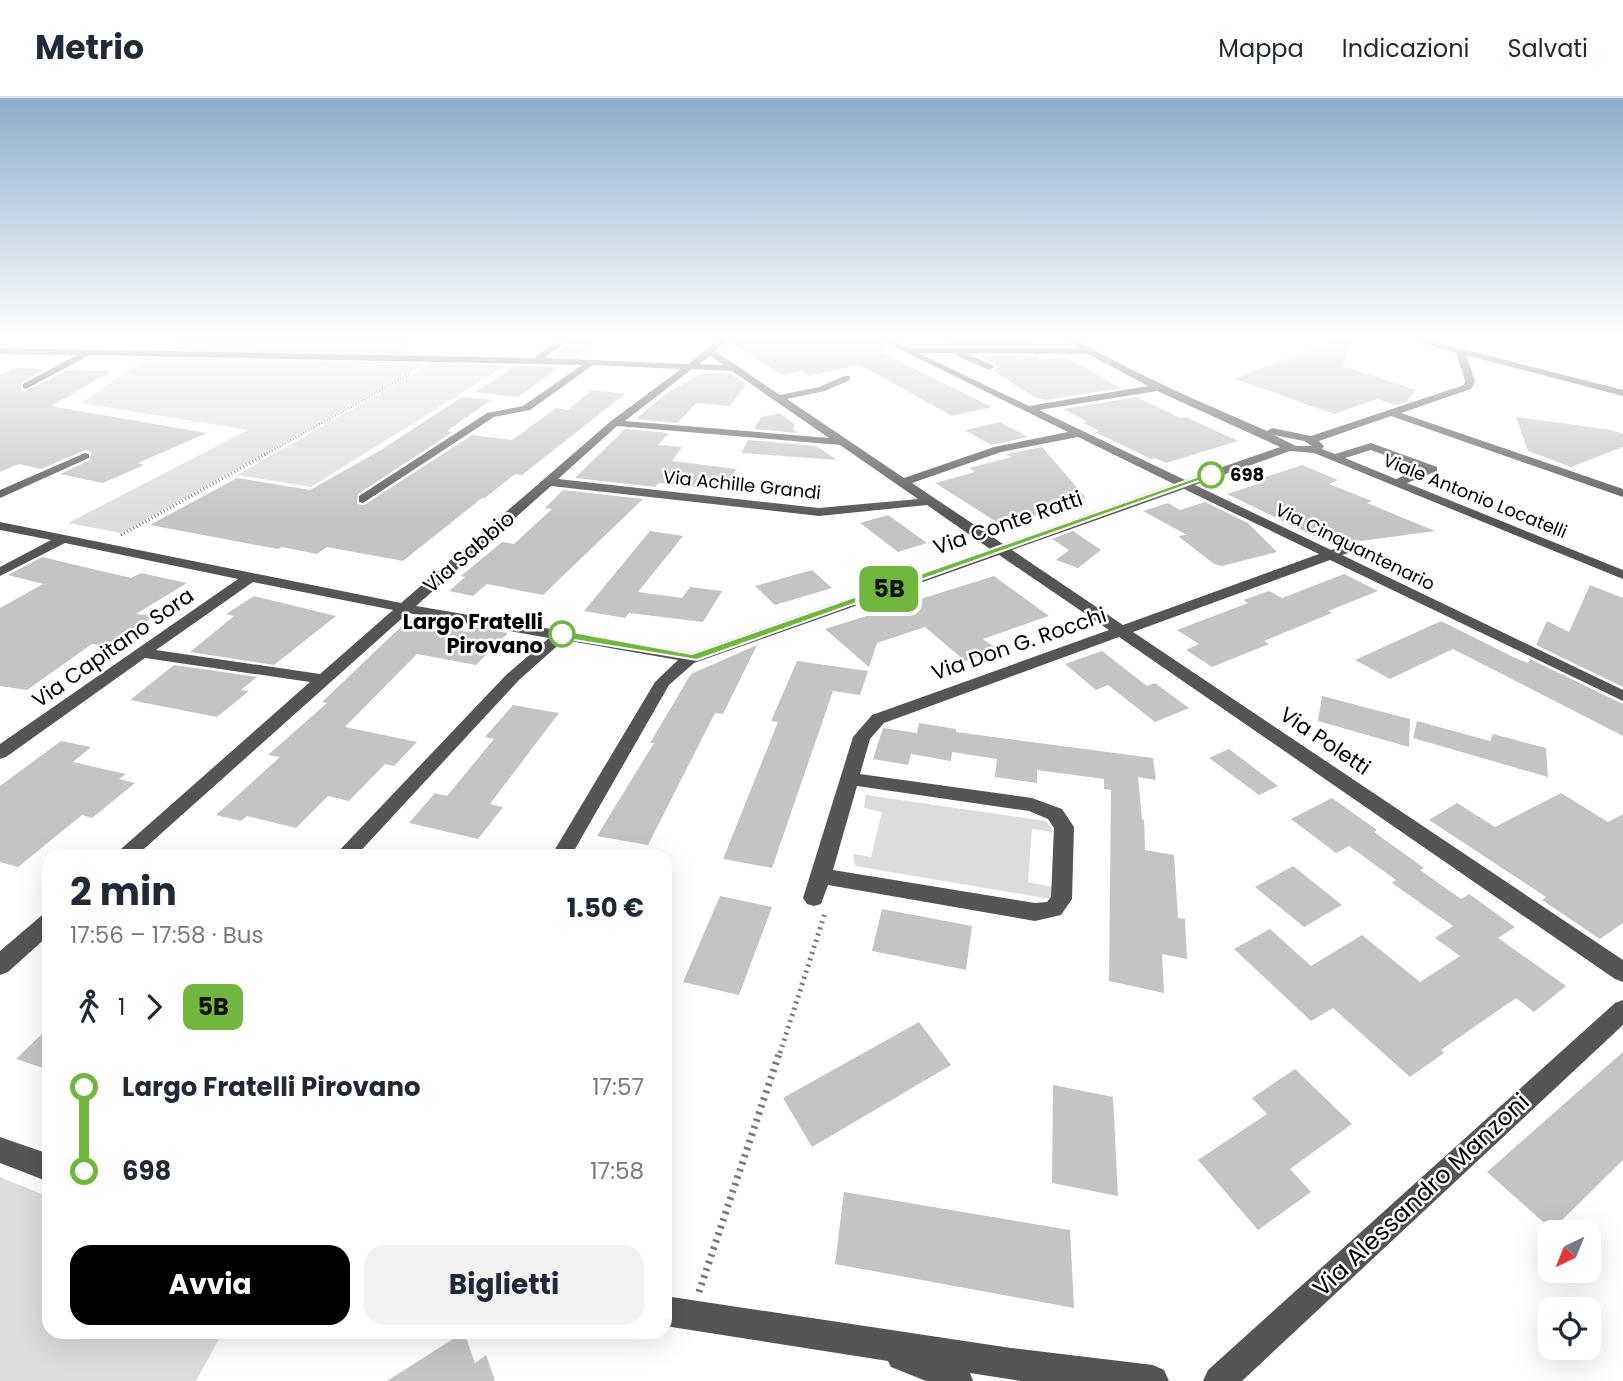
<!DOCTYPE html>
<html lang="it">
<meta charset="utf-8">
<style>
:root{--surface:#fff;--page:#f2f2f3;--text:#1f2937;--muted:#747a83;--line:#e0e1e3;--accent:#000}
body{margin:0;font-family:Poppins,sans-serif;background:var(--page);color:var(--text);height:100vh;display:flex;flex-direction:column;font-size:26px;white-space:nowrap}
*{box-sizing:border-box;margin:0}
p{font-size:23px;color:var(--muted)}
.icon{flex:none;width:38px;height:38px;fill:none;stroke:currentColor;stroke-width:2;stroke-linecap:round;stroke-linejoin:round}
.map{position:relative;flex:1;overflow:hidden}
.drawer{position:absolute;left:42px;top:751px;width:630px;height:490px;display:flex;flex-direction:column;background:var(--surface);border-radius:21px;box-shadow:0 7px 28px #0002}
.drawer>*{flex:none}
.badge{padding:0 14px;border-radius:10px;font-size:24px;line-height:46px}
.needle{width:46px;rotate:223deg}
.fabs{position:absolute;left:1538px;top:1122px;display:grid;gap:14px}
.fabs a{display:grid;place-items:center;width:63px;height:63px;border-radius:14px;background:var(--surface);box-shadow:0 7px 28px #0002;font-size:35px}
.map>.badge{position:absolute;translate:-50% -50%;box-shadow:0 0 0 4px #fff}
.legs{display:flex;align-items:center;gap:10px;height:77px;padding:0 28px;font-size:23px}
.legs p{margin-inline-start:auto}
.overview{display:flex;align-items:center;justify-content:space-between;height:119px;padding:0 28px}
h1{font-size:38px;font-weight:700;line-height:52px}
.button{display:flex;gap:14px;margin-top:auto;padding:14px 28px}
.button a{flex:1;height:80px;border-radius:21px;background:var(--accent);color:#fff;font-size:28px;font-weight:700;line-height:80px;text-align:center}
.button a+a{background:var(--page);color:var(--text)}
ul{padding:0 28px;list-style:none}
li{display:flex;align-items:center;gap:24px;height:84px;font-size:26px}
li i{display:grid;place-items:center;width:10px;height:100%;margin:0 9px;background:currentColor}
li i::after{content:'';width:18px;height:18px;margin:-9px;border:5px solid;border-radius:50%;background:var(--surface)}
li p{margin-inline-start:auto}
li:first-child i{background:linear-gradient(#0000 50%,currentColor 0)}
li:last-child i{background:linear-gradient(currentColor 50%,#0000 0)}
header{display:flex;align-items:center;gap:42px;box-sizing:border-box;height:98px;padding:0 35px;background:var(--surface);border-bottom:2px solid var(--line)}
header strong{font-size:33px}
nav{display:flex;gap:38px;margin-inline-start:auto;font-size:24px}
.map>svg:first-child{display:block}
.green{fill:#dcdcdc}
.building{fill:#c4c4c4}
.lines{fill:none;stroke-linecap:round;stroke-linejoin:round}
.path-far3{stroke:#777;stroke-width:2.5;stroke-dasharray:1 2;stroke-linecap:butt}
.path-far2{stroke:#777;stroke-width:3.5;stroke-dasharray:1 2.5;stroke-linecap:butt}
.path-far1{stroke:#777;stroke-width:5;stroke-dasharray:2 4.5;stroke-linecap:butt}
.path{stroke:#777;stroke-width:7;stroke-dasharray:2.5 5;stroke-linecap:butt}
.minor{fill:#555;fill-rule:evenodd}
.line-1{fill:#71b73f;stroke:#fff;stroke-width:2}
.stop-1-dot{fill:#fff;stroke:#71b73f;stroke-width:3.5}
.labels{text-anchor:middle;stroke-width:5;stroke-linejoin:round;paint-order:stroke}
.far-stop-label{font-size:18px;font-weight:bold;fill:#000;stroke:#fff;text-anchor:start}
.far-street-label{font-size:18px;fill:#000;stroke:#fff}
.street-label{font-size:21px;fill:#000;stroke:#fff}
.stop-label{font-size:21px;font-weight:bold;fill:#000;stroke:#fff;text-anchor:end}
.near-street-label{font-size:24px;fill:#000;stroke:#fff}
</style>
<header>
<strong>Metrio</strong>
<nav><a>Mappa</a><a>Indicazioni</a><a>Salvati</a></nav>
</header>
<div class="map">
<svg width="1623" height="1283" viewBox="0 0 1623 1283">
<rect width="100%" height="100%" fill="#fff"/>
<g class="green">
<polygon points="173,241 419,241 401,257 157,252"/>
<polygon points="146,260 146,259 427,265 121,435 68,425 248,332 81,305"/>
<polygon points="433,265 507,267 311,389 237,377"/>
<polygon points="866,697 1046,723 1054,734 1032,731 1028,784 1052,789 1051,801 855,768 853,756 871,759 882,714 864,710"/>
<polygon points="0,1079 49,1099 49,1234 223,1234 196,1283 0,1283"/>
</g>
<g class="building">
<polygon points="572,241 599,241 575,259 552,258"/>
<polygon points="733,241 877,241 882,246 883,255 992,309 952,318 860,267 809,278 802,273 782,277 730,244"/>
<polygon points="942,241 1029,241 1033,247 952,247"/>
<polygon points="1335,241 1350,241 1343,268 1416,292 1406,304 1395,307 1377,301 1334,316 1235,281"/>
<polygon points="978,258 1038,258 1040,262 1066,259 1121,290 1046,302 1034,299 993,273 997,269 994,265"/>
<polygon points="515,268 560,269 518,299 476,294"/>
<polygon points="13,270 45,271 22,284 21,292 25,293 68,272 112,273 51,308 207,335 138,365 144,367 103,385 60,376 90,362 91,354 86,352 41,371 19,366 0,374 0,277"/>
<polygon points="713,275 731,276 746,286 730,308 696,305 678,325 636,321 668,294 697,278"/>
<polygon points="592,292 625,296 522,377 515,376 485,400 482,400 403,463 327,449 317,456 282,449 278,451 150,427 237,380 310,392 381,352 462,299 491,302 447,333 453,334 358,396 357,406 364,407 472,337 512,342 556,310 568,312"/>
<polygon points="1137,299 1180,320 1186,319 1238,343 1166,365 1155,360 1151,361 1095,334 1099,333 1083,325 1088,324 1063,311"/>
<polygon points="780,315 795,327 793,331 798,335 754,331 761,319"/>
<polygon points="1516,319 1611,332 1623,336 1623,349 1571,369 1528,353"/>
<polygon points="1000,324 1028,339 991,347 965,332"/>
<polygon points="625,331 669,335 658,347 682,349 672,363 737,371 720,392 659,385 655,389 575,380"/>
<polygon points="748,342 816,348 837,362 741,355"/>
<polygon points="1042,349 1086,400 1003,428 935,385 975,374 969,370 1012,359 1006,356"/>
<polygon points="1302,367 1338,382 1329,386 1372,403 1367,405 1435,433 1361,443 1354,442 1333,447 1227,396 1261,385 1256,382"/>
<polygon points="563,392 643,401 543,497 487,486 473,498 449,493 465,479 461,478 502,444 514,446 552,411 545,410"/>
<polygon points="1205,404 1248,425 1277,454 1222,468 1214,466 1178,438 1187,437 1143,413 1168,405 1180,412"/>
<polygon points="888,417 927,445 898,454 860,425"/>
<polygon points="650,433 683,438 638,494 682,500 690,489 722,493 703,524 629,515 625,520 584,513"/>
<polygon points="1073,433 1101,452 1078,470 1056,462 1069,452 1052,441"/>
<polygon points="42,459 131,480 141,475 187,485 136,516 154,518 112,549 92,546 27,592 0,588 0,510 43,486 8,477"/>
<polygon points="812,472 832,490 775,507 755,488"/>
<polygon points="1344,476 1378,493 1328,513 1332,515 1264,543 1269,546 1212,569 1186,552 1199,546 1177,532 1248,505 1243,502 1269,493 1282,500"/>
<polygon points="994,478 1049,518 983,541 997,551 965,563 925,529 877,545 869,569 825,531"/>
<polygon points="1590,487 1623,500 1623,589 1536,547 1547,523 1569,534"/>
<polygon points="254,498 336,518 274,567 190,554 234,518 226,516"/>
<polygon points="408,522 467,534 472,529 508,535 476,567 417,556 345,629 417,644 394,668 385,666 349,703 328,698 296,730 247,718 241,723 216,717 280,659 268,657 327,605 322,604"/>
<polygon points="1441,523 1511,558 1528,565 1530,561 1623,606 1623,638 1453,551 1390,581 1355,562"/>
<polygon points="757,547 723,616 715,615 648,747 597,738 654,645 650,645 691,576"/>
<polygon points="1102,553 1147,588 1155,585 1189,610 1155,624 1108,587 1096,592 1065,566"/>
<polygon points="797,563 868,573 860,597 833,593 772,770 723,761 778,624 771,623"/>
<polygon points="174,567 257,579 241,592 249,593 217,619 130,602"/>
<polygon points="1322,598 1410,621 1409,649 1318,623"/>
<polygon points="513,607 559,615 490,706 503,709 478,741 409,725 435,695 447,698 494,641 485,639"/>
<polygon points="1417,623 1490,643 1493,636 1546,650 1548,679 1413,640"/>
<polygon points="919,625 956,631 956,634 1153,660 1156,682 1138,679 1142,721 1144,722 1145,752 1174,757 1178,820 1185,821 1187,861 1162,856 1164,895 1109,883 1111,692 1104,691 1104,681 1037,672 1037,685 995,679 997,661 952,654 951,663 911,656 908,667 873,661 883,630 917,635"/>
<polygon points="61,643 91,649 73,664 126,676 119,681 135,685 92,720 82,717 18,769 0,764 0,688"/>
<polygon points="1229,651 1278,688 1259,697 1209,660"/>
<polygon points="1561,695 1608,724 1623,716 1623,825 1600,841 1542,802 1546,799 1429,722 1457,705 1495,729"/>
<polygon points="1332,700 1377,732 1374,734 1424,770 1420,772 1461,801 1469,796 1515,829 1498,840 1566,888 1534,914 1516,900 1441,952 1444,955 1410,979 1333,910 1311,923 1234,851 1270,831 1311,868 1362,837 1420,884 1460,858 1435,840 1453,828 1392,785 1396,782 1349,748 1336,755 1291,721"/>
<polygon points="1293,768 1342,807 1304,829 1255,789"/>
<polygon points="720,798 772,809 739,897 683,884"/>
<polygon points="882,811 972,828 966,872 872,853"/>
<polygon points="919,924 951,967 812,1049 783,1000"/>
<polygon points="49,929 49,972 16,961"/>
<polygon points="1623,954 1623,1062 1552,1132 1487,1074"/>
<polygon points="1295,971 1352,1026 1290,1071 1311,1094 1258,1132 1198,1062 1267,1016 1252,1000"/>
<polygon points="1053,987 1113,999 1118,1098 1052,1085"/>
<polygon points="844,1094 1070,1132 1074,1210 835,1166"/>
<polygon points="464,1234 475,1265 486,1257 495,1283 387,1283"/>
</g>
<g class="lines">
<polyline class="path-far3" points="264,357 410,276"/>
<polyline class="path-far2" points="121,437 268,355"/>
<polyline class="path-far1" points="780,955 825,815"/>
<polyline class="path" points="699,1194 780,953"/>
<g class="minor">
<path d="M 559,241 L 569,241 L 545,260 L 688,266 L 720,241 L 730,241 L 715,253 L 780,297 L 819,289 L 844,278 L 850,278 L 850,282 L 825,293 L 787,301 L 904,380 L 994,349 L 1068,334 L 879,241 L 890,241 L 908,250 L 1079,250 L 1066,241 L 1076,241 C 1138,278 1201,304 1267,333 L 1272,330 L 1311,338 L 1464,287 L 1465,283 L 1456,255 L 1409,241 L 1424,241 L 1623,292 L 1623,298 L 1466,257 L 1475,283 L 1471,291 L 1401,315 L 1623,391 L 1623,399 L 1391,318 L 1319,343 L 1324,348 L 1322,351 L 1335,356 L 1371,345 L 1437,369 L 1437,373 L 1407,385 L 1623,472 L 1623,481 L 1314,355 L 1290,353 L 1195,387 L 1331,452 L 1355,444 L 1360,445 L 1360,451 L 1342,457 L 1623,592 L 1623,603 L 1330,462 L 1133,534 L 1623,862 L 1623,884 L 1615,881 L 1119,539 L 884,625 L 870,641 L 860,676 L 1032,700 L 1062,711 L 1074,729 L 1072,801 L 1061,817 L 1035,823 L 828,787 L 821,806 L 814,808 L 807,806 L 803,800 L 853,639 L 872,617 L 1109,532 L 999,457 L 694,565 L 669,587 L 571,758 L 551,758 L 655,584 L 678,562 L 564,542 L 519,582 L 356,758 L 334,758 L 507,576 L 549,540 L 408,515 L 136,758 L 113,758 L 310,584 L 145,560 L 6,659 L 0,661 L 0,646 L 238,481 L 65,445 L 0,478 L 0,469 L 51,442 L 0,432 L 0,424 L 401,505 L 611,323 L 681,271 L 593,267 L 530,312 L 494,319 L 363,405 L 359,404 L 359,398 L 487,315 L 523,308 L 582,267 L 90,257 L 26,291 L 23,290 L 23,286 L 77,257 L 0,256 L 0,250 L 534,260 ZM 918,255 L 956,255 L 957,258 L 989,272 L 994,269 L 992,267 L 965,255 L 1088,256 L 1148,288 L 1029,308 ZM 710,258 L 723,267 L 699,266 ZM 692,271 L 732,273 L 829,340 L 625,323 ZM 1157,293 L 1280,349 L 1185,382 L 1039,312 ZM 617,328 L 840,347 L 918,401 L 819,410 L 558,381 ZM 1274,337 L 1304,343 L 1312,348 L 1296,348 ZM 1078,339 L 1174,386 L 1003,446 L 912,385 L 1001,354 ZM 1371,352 L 1422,371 L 1396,381 L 1345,360 ZM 551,388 L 819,418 L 927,407 L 990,451 L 692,555 L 416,508 ZM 1184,391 L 1319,456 L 1123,527 L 1012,452 ZM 253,484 L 393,512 L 320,576 L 156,552 ZM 857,688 L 1029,713 L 1048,721 L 1054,730 L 1051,799 L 1047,804 L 1035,805 L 833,772 Z"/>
<polygon points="85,355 89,356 89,360 0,400 0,392"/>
<polygon points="49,815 49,837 8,874 0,877 0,853 41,818"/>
<polygon points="1623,902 1623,927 1242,1283 1203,1283 1208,1272 1615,905"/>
<polygon points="0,1039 49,1056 49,1084 0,1065"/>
<polygon points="665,1198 1011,1250 1153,1267 1164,1272 1169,1283 1021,1283 970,1275 973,1283 926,1283 891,1269 888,1263 665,1228"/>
</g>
</g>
<linearGradient id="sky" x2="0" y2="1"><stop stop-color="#8cadcc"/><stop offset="0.57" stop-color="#fff"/><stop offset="1" stop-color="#fff" stop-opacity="0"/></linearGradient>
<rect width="1623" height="421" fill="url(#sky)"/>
<polygon class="line-1" points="1208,375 1215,377 697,562 562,540 556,536 562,532 692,556"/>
<g class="stop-1-dot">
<circle cx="1211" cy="377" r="12"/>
<circle cx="562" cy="536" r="12"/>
</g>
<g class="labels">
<g class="far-stop-label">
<text x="1230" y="383">698</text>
</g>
<g class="far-street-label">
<text transform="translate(742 387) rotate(6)" y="6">Via Achille Grandi</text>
<text transform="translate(1475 398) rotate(22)" y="6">Viale Antonio Locatelli</text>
<text transform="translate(1355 449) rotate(26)" y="6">Via Cinquantenario</text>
</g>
<g class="street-label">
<text transform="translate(1008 425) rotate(-19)" y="7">Via Conte Ratti</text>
<text transform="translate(469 454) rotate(-41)" y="7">Via Sabbio</text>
<text transform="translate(1019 546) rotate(-19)" y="7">Via Don G. Rocchi</text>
<text transform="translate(113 550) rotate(-35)" y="7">Via Capitano Sora</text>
<text transform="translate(1325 643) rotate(34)" y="7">Via Poletti</text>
</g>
<g class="stop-label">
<text x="543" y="531">Largo Fratelli<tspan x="543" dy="24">Pirovano</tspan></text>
</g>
<g class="near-street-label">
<text transform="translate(1421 1097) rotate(-43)" y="8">Via Alessandro Manzoni</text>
</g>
</g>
</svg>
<div class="fabs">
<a><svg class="needle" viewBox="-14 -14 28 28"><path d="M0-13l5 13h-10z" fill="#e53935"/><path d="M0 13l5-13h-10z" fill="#747a83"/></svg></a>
<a><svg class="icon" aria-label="locate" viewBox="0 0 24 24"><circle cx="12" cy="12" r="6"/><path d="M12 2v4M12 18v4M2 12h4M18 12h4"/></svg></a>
</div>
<b class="badge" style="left:889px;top:491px;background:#71b73f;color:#111">5B</b>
<section class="drawer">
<div class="overview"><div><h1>2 min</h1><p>17:56 – 17:58 · Bus</p></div><b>1.50 €</b></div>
<div class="legs"><svg class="icon" aria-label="walk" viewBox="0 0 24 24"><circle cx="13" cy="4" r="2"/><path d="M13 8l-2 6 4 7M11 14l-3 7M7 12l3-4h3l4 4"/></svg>1<svg class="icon" aria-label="forward" viewBox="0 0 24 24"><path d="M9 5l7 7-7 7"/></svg><b class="badge" style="background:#71b73f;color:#111">5B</b></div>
<ul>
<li><i style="color:#71b73f"></i><b>Largo Fratelli Pirovano</b><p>17:57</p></li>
<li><i style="color:#71b73f"></i><b>698</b><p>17:58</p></li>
</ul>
<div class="button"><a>Avvia</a><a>Biglietti</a></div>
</section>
</div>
